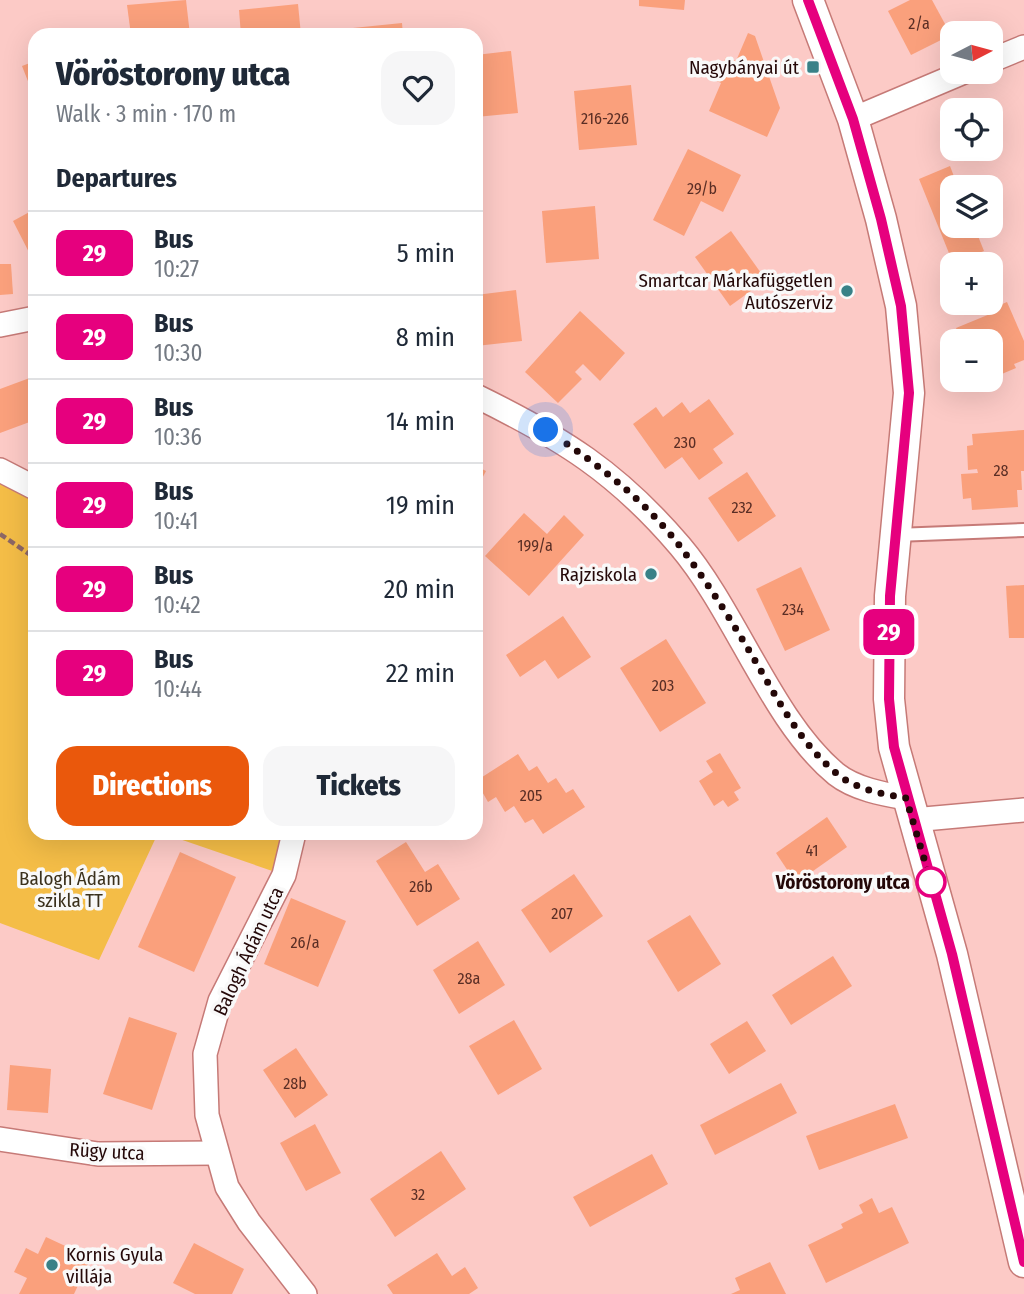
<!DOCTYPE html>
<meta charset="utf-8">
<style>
:root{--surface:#fff;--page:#f6f6f7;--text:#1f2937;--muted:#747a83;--line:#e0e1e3;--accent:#ea580c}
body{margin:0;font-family:"Fira Sans Condensed",sans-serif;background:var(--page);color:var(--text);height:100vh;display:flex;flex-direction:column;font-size:26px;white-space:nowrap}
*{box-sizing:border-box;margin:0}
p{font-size:23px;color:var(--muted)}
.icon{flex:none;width:38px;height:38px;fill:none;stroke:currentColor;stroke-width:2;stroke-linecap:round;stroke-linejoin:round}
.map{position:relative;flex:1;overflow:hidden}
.sheet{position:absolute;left:28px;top:28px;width:455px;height:812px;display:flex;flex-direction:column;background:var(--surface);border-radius:21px;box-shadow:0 7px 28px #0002}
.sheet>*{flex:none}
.badge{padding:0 14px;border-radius:10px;font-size:24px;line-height:46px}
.needle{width:46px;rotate:84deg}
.tools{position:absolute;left:940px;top:21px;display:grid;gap:14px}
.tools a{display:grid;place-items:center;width:63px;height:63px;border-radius:14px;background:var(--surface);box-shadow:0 7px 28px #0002;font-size:35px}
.you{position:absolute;width:35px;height:35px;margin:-18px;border:5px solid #fff;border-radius:50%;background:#1a73e8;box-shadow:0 0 0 10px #1a73e833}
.map>.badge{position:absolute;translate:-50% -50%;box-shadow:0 0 0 4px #fff}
h2{padding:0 28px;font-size:26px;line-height:63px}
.round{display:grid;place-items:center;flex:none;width:74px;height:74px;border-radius:21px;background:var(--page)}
.headline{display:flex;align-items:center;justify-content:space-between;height:119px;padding:0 28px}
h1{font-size:33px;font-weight:800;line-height:52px}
.cta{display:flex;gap:14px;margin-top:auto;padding:14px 28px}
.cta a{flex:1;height:80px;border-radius:21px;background:var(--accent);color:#fff;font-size:28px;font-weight:800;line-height:80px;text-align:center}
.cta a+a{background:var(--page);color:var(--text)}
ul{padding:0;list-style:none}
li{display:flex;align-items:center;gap:21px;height:84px;padding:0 28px;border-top:2px solid var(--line)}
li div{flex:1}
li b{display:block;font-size:26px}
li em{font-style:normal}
li .badge{min-width:77px;font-weight:700;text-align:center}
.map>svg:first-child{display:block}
.green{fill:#f4bd47}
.building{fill:#faa07c}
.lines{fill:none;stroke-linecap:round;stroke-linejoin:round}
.service-casing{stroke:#c67a77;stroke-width:16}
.minor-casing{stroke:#c67a77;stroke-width:26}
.tertiary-casing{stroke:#c67a77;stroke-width:33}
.path{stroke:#8d6765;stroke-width:4.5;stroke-dasharray:7 3.5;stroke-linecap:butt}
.service{stroke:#fff;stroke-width:12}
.minor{stroke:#fff;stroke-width:23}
.tertiary{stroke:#fff;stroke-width:30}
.line-casing{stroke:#fff;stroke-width:16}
.line{stroke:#e6007e;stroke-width:10}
.walk{stroke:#240808;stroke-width:7;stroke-dasharray:0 12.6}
.poi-dot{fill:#398187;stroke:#f9f9f9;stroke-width:2.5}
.stop-dot{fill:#fff;stroke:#e6007e;stroke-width:3.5}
.labels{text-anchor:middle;stroke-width:7;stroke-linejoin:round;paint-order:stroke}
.number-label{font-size:16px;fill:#5a2e25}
.poi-label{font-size:19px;fill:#240808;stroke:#f9f9f9;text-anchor:end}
.park-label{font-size:19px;fill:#3b311d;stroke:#f9f9f9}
.stop-label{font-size:19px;font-weight:bold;fill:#240808;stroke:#f9f9f9;text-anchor:end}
.street-label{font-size:19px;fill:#240808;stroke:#f9f9f9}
</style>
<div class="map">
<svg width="1024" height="1294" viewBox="0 0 1024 1294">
<rect width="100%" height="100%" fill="#fccac6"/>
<g class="green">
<polygon points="0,470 35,488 35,833 158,833 99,960 0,923"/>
<polygon points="162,833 294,833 284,875"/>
</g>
<g class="building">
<polygon points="186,0 190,35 131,35 127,5"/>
<polygon points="639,0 685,0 684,10 639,6"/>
<polygon points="910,0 932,0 951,35 911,55 888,11"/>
<polygon points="298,4 301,35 241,35 239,10"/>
<polygon points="402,23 403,35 344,35 343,29"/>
<polygon points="748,33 755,36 780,108 767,137 709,111 721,83 715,80 726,57 736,61"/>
<polygon points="511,51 518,113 476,117 476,55"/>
<polygon points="35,61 35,99 22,66"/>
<polygon points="631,85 637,145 579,150 574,91"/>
<polygon points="688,149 741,175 723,212 701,201 684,236 653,220"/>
<polygon points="950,166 958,187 952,187 952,226 974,226 984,251 953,263 919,179"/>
<polygon points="595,206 599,259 546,263 542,211"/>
<polygon points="35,209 35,264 13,221"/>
<polygon points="731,231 766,280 730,306 695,257"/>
<polygon points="0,264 11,264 13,294 0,295"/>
<polygon points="516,290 522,341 476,346 476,295"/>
<polygon points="1007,302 1024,341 1024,360 1014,364 1016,368 990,379 990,341 962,341 956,328 990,314 988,310"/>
<polygon points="580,311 625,353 600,381 583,364 575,372 582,379 558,403 525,372"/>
<polygon points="35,376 35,420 0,433 0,389"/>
<polygon points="966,380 989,380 969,388"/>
<polygon points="709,399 734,434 713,449 723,463 699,480 682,457 665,469 633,424 656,407 663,417 682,402 690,413"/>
<polygon points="1024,430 1024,471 1021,471 1022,490 1017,490 1018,507 972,510 971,498 963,499 961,474 978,473 977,469 968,470 967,446 973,445 972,434"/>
<polygon points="476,466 486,471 476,490"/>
<polygon points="747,472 776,516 738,542 708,498"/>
<polygon points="524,513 547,534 564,515 584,535 529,596 485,556"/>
<polygon points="801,567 830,630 785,651 756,589"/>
<polygon points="1024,585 1024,638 1009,638 1006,586"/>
<polygon points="563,616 591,657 558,679 545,660 520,677 506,655"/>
<polygon points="666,639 706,703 660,732 620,668"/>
<polygon points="720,753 741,788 734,792 739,800 728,807 723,800 714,806 699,781 713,772 706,761"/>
<polygon points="518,754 529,771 537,766 548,783 556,778 566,793 573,789 585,807 543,834 533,819 525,823 514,806 505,812 496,797 488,802 476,781"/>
<polygon points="827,817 847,847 796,883 776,853"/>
<polygon points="406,842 425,872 438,864 460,899 417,926 376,861"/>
<polygon points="180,852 236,877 194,972 138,947"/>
<polygon points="574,874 603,916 550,953 521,910"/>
<polygon points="291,898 346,921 318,987 264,964"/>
<polygon points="690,915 721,964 678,992 647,941"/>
<polygon points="478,941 505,985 459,1014 433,970"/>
<polygon points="833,956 852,986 791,1025 772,995"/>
<polygon points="129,1017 177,1033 152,1110 103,1094"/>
<polygon points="514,1020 542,1069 498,1095 469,1046"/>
<polygon points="747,1021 766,1051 729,1074 710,1044"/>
<polygon points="296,1048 328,1095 295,1118 263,1070"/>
<polygon points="10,1065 51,1069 48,1113 7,1110"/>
<polygon points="781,1083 797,1113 715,1155 700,1125"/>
<polygon points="895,1104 908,1138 819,1170 806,1136"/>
<polygon points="315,1124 341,1173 306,1191 280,1143"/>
<polygon points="441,1151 466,1189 395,1237 370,1199"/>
<polygon points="652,1154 668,1184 590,1227 573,1197"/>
<polygon points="872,1198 879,1213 892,1207 909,1243 826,1283 808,1245 843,1228 841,1224 863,1213 859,1205"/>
<polygon points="46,1237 91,1258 74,1294 19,1294 27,1278 14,1272 26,1248 38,1254"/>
<polygon points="194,1243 244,1269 232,1294 195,1294 173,1283"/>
<polygon points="437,1253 452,1276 465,1267 478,1288 469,1294 393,1294 387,1285"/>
<polygon points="770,1262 786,1294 731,1294 740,1290 735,1278"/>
</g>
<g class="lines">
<g class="service-casing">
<polyline id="service" points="896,535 1024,530"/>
</g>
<g class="minor-casing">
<g id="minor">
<polyline points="990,61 1024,47"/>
<polyline points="853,119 964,72"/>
<polyline points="0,325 35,318"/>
<path d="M 476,396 C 562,438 617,472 680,546 C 736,612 772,721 836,774 C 855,789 883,794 906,798"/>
<polyline points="0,470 35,488"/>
<polyline points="913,820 1024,810"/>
<polyline points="294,833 284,875 220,1001 205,1054 207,1115 227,1187 249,1222 305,1294"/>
<polyline points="0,1139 98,1154 215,1153"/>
</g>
</g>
<g class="tertiary-casing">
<polyline id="tertiary" points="808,0 853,119 881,219 901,306 909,393 890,596 889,699 894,747 952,954 1024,1262"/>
</g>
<g class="path">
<polyline points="0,534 35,558"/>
<polyline points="100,833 109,833"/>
</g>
<use href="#service" class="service"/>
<use href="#minor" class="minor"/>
<use href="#tertiary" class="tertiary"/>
</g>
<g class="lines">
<g class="line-casing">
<polyline id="line" points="808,0 853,119 881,219 901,306 909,393 890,596 889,699 894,747 952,954 1024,1262"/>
</g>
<use href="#line" class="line"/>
<path class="walk" d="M 546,430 C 597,463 646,501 682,549 C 707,582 729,617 750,652 C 775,694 798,741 836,773 C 854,789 883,794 906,798 L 931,882"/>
</g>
<g class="poi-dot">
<rect x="806" y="60" width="14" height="14" rx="3.5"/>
<circle cx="847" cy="291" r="7"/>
<circle cx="651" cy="574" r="7"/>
<circle cx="52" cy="1265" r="7"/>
</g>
<circle class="stop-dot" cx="931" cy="882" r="14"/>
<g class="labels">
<g class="number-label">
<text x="919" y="29">2/a</text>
<text x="605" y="124">216-226</text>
<text x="702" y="194">29/b</text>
<text x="685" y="448">230</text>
<text x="1001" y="476">28</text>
<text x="742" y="513">232</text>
<text x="535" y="551">199/a</text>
<text x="793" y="615">234</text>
<text x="663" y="691">203</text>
<text x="531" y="801">205</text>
<text x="812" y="856">41</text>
<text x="421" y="892">26b</text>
<text x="562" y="919">207</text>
<text x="305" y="948">26/a</text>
<text x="469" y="984">28a</text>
<text x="295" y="1089">28b</text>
<text x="418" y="1200">32</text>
</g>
<g class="poi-label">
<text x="799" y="74">Nagybányai út</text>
<text x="833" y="287">Smartcar Márkafüggetlen<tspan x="833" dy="22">Autószerviz</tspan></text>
<text x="637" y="581">Rajziskola</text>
<text x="66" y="1261" text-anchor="start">Kornis Gyula<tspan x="66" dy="22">villája</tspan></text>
</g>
<g class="park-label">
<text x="70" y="885">Balogh Ádám<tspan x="70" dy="22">szikla TT</tspan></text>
</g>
<g class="stop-label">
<text x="910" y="889">Vöröstorony utca</text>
</g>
<g class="street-label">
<text transform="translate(248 951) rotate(-65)" y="7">Balogh Ádám utca</text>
<text transform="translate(107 1151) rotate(3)" y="7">Rügy utca</text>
</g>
</g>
</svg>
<div class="tools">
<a><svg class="needle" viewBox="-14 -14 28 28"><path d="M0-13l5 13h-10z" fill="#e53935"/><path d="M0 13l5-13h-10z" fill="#747a83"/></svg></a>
<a><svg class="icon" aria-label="locate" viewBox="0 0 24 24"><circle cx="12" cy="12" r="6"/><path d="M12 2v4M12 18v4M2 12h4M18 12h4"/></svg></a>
<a><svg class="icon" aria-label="layers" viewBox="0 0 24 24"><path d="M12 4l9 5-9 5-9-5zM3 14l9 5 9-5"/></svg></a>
<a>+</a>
<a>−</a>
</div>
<div class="you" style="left:546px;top:430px"></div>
<b class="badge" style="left:889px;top:632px;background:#e6007e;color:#fff">29</b>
<section class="sheet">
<div class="headline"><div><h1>Vöröstorony utca</h1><p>Walk · 3 min · 170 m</p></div><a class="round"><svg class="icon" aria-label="heart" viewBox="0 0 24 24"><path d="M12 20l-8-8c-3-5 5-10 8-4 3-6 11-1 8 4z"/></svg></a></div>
<h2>Departures</h2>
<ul>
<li><span class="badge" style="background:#e6007e;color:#fff">29</span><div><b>Bus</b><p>10:27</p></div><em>5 min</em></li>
<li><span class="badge" style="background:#e6007e;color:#fff">29</span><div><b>Bus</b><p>10:30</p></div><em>8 min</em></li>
<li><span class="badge" style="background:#e6007e;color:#fff">29</span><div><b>Bus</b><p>10:36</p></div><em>14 min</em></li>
<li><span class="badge" style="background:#e6007e;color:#fff">29</span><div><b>Bus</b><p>10:41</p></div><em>19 min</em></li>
<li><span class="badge" style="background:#e6007e;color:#fff">29</span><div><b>Bus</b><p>10:42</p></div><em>20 min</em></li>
<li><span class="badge" style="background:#e6007e;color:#fff">29</span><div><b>Bus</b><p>10:44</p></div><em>22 min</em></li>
</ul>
<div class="cta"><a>Directions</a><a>Tickets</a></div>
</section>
</div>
